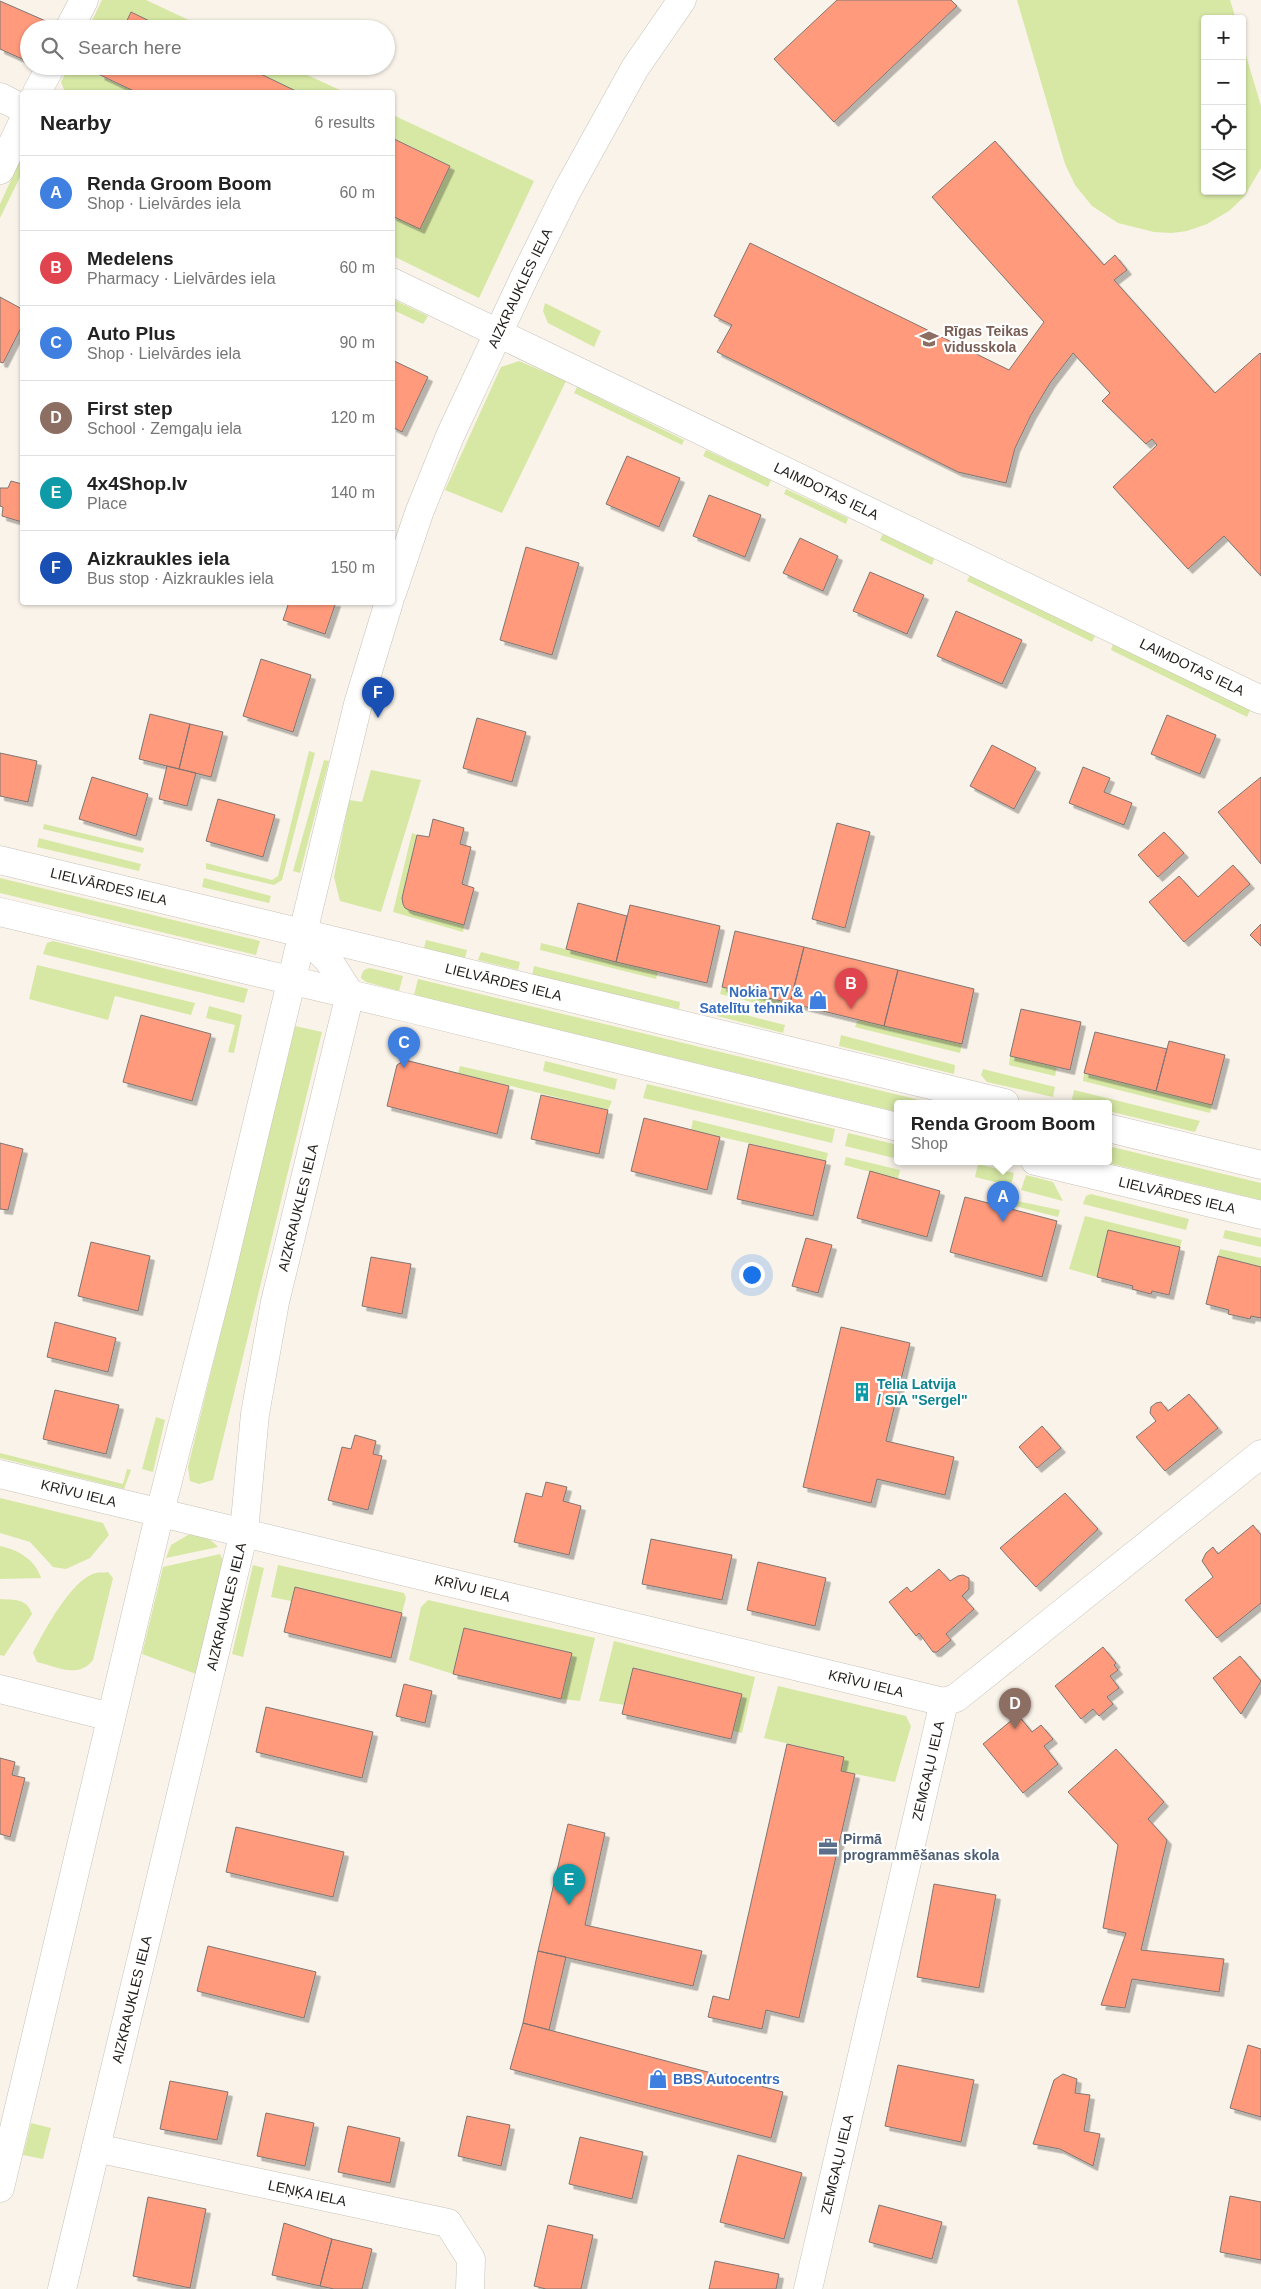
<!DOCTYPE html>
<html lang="en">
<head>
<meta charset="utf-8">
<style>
	:root { --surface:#fff; --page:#f2f2f2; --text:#222; --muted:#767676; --line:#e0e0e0; --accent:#1a73e8 }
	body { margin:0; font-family:Arial,sans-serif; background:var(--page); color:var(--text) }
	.controls { position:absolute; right:15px; top:15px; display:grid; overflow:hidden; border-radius:5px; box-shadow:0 1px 4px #0004 }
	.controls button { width:45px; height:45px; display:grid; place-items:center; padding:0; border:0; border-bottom:1px solid var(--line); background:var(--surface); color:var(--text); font:25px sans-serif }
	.you { position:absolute; left:751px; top:1274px; width:18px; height:18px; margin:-12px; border:4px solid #fff; border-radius:50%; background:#1a73e8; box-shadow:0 0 0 8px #1a73e833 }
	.badge { display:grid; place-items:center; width:32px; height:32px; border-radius:50%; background:var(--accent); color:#fff; font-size:16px; font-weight:700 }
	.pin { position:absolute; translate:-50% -41px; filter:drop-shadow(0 1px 2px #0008) }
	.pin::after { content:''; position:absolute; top:26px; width:18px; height:15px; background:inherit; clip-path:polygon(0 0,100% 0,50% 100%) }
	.popup { position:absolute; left:894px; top:1100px; width:218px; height:65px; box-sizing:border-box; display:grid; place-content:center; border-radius:5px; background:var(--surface); filter:drop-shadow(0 1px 4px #0005); font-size:16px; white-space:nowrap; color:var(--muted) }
	.popup b { font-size:19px; color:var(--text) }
	.popup::after { content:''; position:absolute; left:50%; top:100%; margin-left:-10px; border:10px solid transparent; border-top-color:var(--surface) }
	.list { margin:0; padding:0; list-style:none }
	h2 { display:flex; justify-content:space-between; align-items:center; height:65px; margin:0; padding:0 20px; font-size:21px }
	h2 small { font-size:16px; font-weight:400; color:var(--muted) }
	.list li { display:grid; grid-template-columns:32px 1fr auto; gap:15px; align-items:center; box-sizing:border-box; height:75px; padding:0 20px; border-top:1px solid var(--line) }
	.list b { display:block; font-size:19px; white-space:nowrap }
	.list p { margin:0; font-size:16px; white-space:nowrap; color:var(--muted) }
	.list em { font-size:16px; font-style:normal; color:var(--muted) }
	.icon { flex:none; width:28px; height:28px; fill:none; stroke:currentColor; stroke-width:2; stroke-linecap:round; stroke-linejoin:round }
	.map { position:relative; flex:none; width:1261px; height:2289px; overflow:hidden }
	.search { position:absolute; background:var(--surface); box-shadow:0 1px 4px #0004; left:20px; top:20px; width:375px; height:55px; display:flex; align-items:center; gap:12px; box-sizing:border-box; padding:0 18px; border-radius:28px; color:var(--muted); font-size:19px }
	.panel { position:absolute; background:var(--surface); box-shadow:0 1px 4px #0004; left:20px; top:90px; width:375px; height:515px; border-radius:5px }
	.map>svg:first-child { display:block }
	.green { fill:#d7e8a5 }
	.building { fill:#ff9a7b; stroke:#807572; filter:url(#shadow) }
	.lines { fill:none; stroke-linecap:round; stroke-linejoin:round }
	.minor-casing { stroke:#c8c2b9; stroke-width:29 }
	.major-casing { stroke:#c8c2b9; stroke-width:29 }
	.minor { stroke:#fff; stroke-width:28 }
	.major { stroke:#fff; stroke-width:28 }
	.labels { text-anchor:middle; stroke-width:4.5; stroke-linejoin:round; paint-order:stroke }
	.street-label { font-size:14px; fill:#201d1a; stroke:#fff }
	.education-label { font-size:14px; font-weight:bold; fill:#785e54; stroke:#fff; text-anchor:start }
	.shop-label { font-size:14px; font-weight:bold; fill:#366cbe; stroke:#fff; text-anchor:end }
	.culture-label { font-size:14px; font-weight:bold; fill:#0d838f; stroke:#fff; text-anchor:start }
	.service-label { font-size:14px; font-weight:bold; fill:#4e5e75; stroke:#fff; text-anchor:start }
</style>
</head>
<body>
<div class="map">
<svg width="1261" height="2289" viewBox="0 0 1261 2289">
	<defs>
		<filter id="shadow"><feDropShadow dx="4.5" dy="4.5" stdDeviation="0" flood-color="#0004"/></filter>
	</defs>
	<rect width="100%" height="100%" fill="#f9f3e9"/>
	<!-- green -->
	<path class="green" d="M102,0h44l62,29h-42l-35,-17 -8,17h-35z
		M1017,0h213l6,19h-31v172h37v-149l19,64v62l-17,29 -15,14 -22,13 -20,7 -15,2 -18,-1 -36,-9 -26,-17 -17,-21 -10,-21z
		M69,66h36l-5,10 36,16h-71l-4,-10z
		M244,66h44l56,26h-46z
		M393,115l141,66 -55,117 -86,-42 -1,-40 28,13 30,-63 -57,-28z
		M22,156v17l-22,45v-14z
		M392,299l36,17 -5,8 -30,-14z
		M545,303l56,28 -7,16 -46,-24 -5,-12z
		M519,361l47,20 -64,132 -57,-23 56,-123z
		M577,387l107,53 -2,5 -108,-52z
		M706,450l65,30 -3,7 -65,-31z
		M786,489l62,29 -2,6 -62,-30z
		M883,534l51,25 -2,6 -52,-25z
		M970,575l125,61 -3,6 -125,-61z
		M1113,644l137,66 -3,7 -136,-67z
		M309,751l6,2 -33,127 -8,5 -68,-16v-6l66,17 6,-4z
		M324,760l5,1 -29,112 -7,-2z
		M371,770l50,10 -40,132 -41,-11 -6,-24 15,-77 13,2z
		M44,824l100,24 -1,5 -100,-24z
		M412,833l5,2 -15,63 3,10 59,17 -1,7 -70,-20z
		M39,838l102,26 -2,7 -102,-24z
		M0,878l260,63 -4,14 -256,-62z
		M204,878l67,18 -2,7 -67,-16z
		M426,940l41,10 -2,8 -41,-10z
		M53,941l195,48 -4,14 -201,-49 4,-11z
		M541,943l117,29 -2,7 -116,-29z
		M481,952l39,10 -2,8 -40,-10z
		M37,965l158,38 -4,12 -76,-19 -7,24 -79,-21z
		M534,966l146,36 -1,7 -147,-33z
		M370,968l33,8 -4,15 -33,-9 -5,-4c1,-7 3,-9 9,-10z
		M418,979l514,124h-34v9l-484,-117z
		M722,987l68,16 -2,8 -68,-17z
		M209,1006l33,9 -8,38 -6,-1 7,-27 -29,-7z
		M718,1008l67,17 -2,8 -66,-17z
		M858,1020l104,24 -2,9 -105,-26z
		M295,1026l27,6 -109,448 -14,4 -9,-3 -2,-14z
		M841,1035l114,30 -1,9 -115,-28z
		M1010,1056l47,11 -2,9 -46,-11z
		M545,1061l72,18 -2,11 -72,-19z
		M460,1066l152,35 -4,9 -150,-37z
		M983,1069l72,18 -2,10 -66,-15 -6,-7z
		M1084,1073l128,32 -2,8 -127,-32z
		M647,1084l188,45 -3,14 -189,-45z
		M1074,1090l126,31 -5,11 -87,-21v-8h-32l-4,-4z
		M693,1120l135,33 -2,8 -135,-31z
		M848,1133l50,12v14l-53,-13z
		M1108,1146l153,37v17l-161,-39h8z
		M846,1157l54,13 -2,9 -54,-14z
		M978,1164l36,9 -3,13 -36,-9z
		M1026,1175l27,7 10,19 -42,-11z
		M1091,1194l98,25 -3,11 -103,-26 3,-8z
		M1017,1201l43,9 -2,7 -43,-11z
		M1085,1216l97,24 -2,7 -72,-17 -11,47 -28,-8z
		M1225,1230l36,8v9l-38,-9z
		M1220,1249l41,9v9l-43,-11z
		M156,1417l9,3 -12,52 -11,-3z
		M0,1453l123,31 4,-15 4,1 -7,19 -124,-31z
		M0,1498l103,25 6,12 -19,23 -24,11 -13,-2 -23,-25 -30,-9z
		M188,1535c13,0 21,2 30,12l-52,11 5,-13z
		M0,1546c18,4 35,13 41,32l-41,1z
		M220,1554l3,6 -27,114 -54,-20 21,-87z
		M253,1565l11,3 -21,89 -11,-3z
		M278,1565l126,28 2,5 -4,15 -107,-25 -4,13 -20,-4z
		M108,1572l5,6 -20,82c-15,19 -35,7 -56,2l-4,-9c10,-20 39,-75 63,-80 3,-1 8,0 12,-1z
		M0,1599c14,1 27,-1 32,15l-28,42 -4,-1z
		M428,1600l167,38 -15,63 -19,-2 11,-46 -108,-25 -11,46 -44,-14 12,-53z
		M614,1641l141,36 -13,56 -9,-2 9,-37 -109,-26 -8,37 -26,-4z
		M778,1686l128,30 5,10 -16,56 -54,-11 3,-14 -80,-19z
		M31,2123l20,5 -8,31 -20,-4z"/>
	<!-- building -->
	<path class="building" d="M837,0h114l6,6 -123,116 -60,-63z
		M0,1l48,21 -2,7h-17v33l-29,-13z
		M131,12l35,17h-43z
		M105,66h139l54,26h-162l-36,-17z
		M392,138l58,28 -30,63 -28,-13z
		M995,141l109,124 11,-10 12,15 -13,10 101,113 45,-40 1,1v222l-37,-40 -36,33 -75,-82 44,-42 -5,-6 -6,5 -44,-43 8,-8 -37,-40 -23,30 -19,32 -16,33 -9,35 -48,-11 -241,-120 15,-27 -18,-9 36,-73 259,127 35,-48 -112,-125z
		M0,297l22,12v17l-19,37 -3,-1z
		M392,360l36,17 -26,55 -10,-5z
		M627,456l53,22 -21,49 -53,-23z
		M11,481l11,3v38l-20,-6 1,-9 -3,-1v-18h8z
		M709,495l52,20 -16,42 -52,-21z
		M800,538l38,18 -15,35 -40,-18z
		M526,547l53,16 -27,92 -52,-15z
		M870,572l54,23 -17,39 -54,-23z
		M289,602h47l-11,32 -42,-14z
		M956,611l66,29 -20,44 -65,-28z
		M261,659l50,16 -18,57 -50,-16z
		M150,714l40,10 -11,45 -40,-10z
		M1167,715l49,20 -16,39 -49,-20z
		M477,718l49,14 -14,50 -49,-14z
		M190,724l33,8 -12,45 -32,-8z
		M992,745l44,23 -22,41 -44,-23z
		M0,753l37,8 -9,41 -28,-6z
		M167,766l29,7 -9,33 -28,-7z
		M1083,767l27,11 -6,14 28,11 -8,22 -55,-22z
		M92,777l56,17 -12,42 -57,-17z
		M1261,777v87l-43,-52z
		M218,799l57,16 -12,42 -57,-16z
		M433,819l31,9 -4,16 11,3 -9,37 12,4 -10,37 -55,-15 -4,-2 -2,-4 -1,-6 15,-63 12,2z
		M837,823l33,9 -25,96 -33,-9z
		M1164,832l20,21 -26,24 -20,-22z
		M1233,865l17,19 -66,58 -35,-40 30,-26 19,21z
		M578,903l49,13 -11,46 -50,-13z
		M630,905l90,21 -13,57 -91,-21z
		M1261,924v22l-11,-11z
		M735,931l69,16 -14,56 -68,-16z
		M804,947l94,23 -14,56 -94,-23z
		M898,970l76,19 -12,55 -78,-18z
		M1021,1009l60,13 -11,48 -60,-14z
		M141,1015l70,19 -19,67 -69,-19z
		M1095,1032l72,17 -11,42 -72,-18z
		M1169,1041l56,14 -13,50 -56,-14z
		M405,1060l104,26 -12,48 -110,-28 10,-41z
		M541,1095l67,15 -9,44 -68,-15z
		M644,1118l76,19 -13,53 -76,-19z
		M0,1143l23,6 -15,61 -8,-1z
		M749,1144l77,17 -13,55 -76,-17z
		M870,1171l70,20 -13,46 -70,-19z
		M965,1197l92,24 -15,56 -92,-25z
		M1108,1230l72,17 -11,48 -17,-4 -1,3 -19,-5 1,-3 -36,-9z
		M806,1238l26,7 -14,48 -26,-7z
		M91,1242l59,14 -12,55 -60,-15z
		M1218,1256l43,11v51l-10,-2 -1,3 -22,-5 1,-4 -23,-6z
		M371,1257l40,7 -9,50 -40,-8z
		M55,1322l61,16 -8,34 -61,-15z
		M841,1327l69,16 -24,98 68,16 -9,38 -68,-16 -6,24 -68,-16z
		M55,1390l64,15 -13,49 -63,-15z
		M1189,1394l29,34 -53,43 -29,-34 20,-16 -6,-8 1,-6 5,-4 5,-1 7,9z
		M1042,1426l19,22 -24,20 -18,-21z
		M355,1435l21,6 -3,13 9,2 -14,54 -40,-10 14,-53 9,2z
		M546,1482l21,5 -4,14 18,5 -12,49 -55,-13 12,-49 16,4z
		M1065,1493l33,36 -62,58 -36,-39z
		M1253,1525l8,10v68l-44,35 -32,-38 28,-23 -11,-16 4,-8 7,-6 5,7z
		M651,1539l81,16 -10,45 -80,-16z
		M758,1562l68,16 -11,48 -68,-16z
		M939,1569l11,12 8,-5 5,-1 6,3v11l-7,7 12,13 -28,25 5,6 -14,12h-4l-14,-19 -3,3 -27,-34 18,-15 4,5z
		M295,1587l107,26 -11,45 -107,-26z
		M464,1628l108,25 -11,46 -108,-25z
		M1103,1647l13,16 -2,2 4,5 -8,6 9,12 -12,9 6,7 -14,12 -6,-7 -12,10 -26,-33z
		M1240,1656l21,25 -20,33 -28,-36z
		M633,1668l109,26 -11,45 -109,-25z
		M404,1684l28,7 -7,32 -29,-7z
		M266,1707l107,25 -11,46 -106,-26z
		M1018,1715l14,17 9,-7 12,14 -9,7 14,18 -35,29 -40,-49z
		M787,1744l57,13 -3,14 14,3 -56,244 -33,-8 -4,19 -54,-12 5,-21 16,4z
		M1116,1749l48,53 -16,17 19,21 -26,110 83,9 -5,33 -87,-13 -7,29 -24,-3 25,-72 -23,-5 15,-83 -50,-53z
		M0,1758l15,4 -3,13 13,3 -15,59 -10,-3z
		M568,1824l37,9 -20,92 117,26 -9,35 -155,-35z
		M236,1827l108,25 -11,45 -107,-25z
		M934,1884l62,11 -17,93 -62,-11z
		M208,1946l108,26 -12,46 -107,-27z
		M538,1951l28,6 -17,73 -26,-7z
		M523,2023l260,69 -12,46 -261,-69z
		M1248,2045l13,4v68l-31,-9z
		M898,2065l76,15 -13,62 -76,-16z
		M1063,2074l14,5 -2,14 15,2 -6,36 16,3 -7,32 -33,-17 -27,-5 21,-64z
		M170,2081l58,11 -11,48 -57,-11z
		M266,2113l48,10 -9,43 -48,-10z
		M467,2116l43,9 -9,41 -43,-10z
		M348,2126l52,12 -10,45 -52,-11z
		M580,2137l63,15 -11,47 -63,-15z
		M738,2155l64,18 -18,66 -64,-17z
		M1230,2196l31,6v58l-41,-8z
		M148,2197l58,12 -16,79 -57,-12z
		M879,2205l63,17 -10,37 -63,-17z
		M284,2223l48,16 -12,47 -48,-11z
		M548,2225l45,10 -12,54h-35l-12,-3z
		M332,2239l40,10 -10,40h-28l-14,-3z
		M715,2261l64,13 -3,15h-67z"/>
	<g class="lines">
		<!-- minor casing -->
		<g class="minor-casing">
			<g id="minor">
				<path d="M69,29l15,-29"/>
				<path d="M37,92l14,-26"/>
				<path d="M0,97l22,11"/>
				<path d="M0,170l22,-46"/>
				<path id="s1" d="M392,282l869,418"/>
				<path id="s2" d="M392,593l27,-80 31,-77 74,-158 43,-87 68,-123 47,-68"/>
				<path id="s3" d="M0,1474l944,228"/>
				<path d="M0,1689l111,28"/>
				<path d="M944,1702l12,-4 305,-244"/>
				<path id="s4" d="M96,2148l352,75 23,36 -1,30"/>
				<path d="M0,2188l160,-676 57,-222 141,-586 31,-102"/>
				<path id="s5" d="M62,2289l182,-757 11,-118 20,-112 75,-308 -21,-33 -27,-28"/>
				<path id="s6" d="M808,2289l136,-587"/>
			</g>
		</g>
		<!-- major casing -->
		<g class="major-casing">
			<g id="major">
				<path id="s7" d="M0,860l1005,243"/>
				<path d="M0,912l404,95 494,120"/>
				<path d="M1108,1128l153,37"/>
				<path id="s8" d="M1035,1161l226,54"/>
			</g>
		</g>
		<!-- minor -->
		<use href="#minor" class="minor"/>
		<!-- major -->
		<use href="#major" class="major"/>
	</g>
	<!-- icons -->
	<defs>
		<g id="school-bare" transform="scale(1.5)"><path d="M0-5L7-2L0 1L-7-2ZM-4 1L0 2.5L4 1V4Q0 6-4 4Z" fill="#8d6e63" stroke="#fff" stroke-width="2.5" paint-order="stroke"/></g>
		<g id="shop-bare" transform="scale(1.5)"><path d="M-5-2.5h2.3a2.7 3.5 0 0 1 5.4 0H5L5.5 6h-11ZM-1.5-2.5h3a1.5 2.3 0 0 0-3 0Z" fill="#3f7fe0" stroke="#fff" stroke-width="2.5" paint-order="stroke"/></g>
		<g id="building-bare" transform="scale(1.5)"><path d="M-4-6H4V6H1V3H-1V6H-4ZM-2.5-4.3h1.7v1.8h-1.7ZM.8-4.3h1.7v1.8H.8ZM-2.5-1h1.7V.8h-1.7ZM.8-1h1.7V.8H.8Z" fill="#0f9aa8" stroke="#fff" stroke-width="2.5" paint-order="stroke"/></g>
		<g id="office-bare" transform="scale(1.5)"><path d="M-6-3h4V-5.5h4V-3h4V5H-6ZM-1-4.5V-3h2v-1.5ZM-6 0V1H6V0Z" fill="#5c6f8a" stroke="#fff" stroke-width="2.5" paint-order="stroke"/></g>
	</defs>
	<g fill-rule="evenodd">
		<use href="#school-bare" x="929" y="339"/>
		<use href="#shop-bare" x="818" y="1000"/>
		<use href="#building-bare" x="862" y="1392"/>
		<use href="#office-bare" x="828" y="1847"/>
		<use href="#shop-bare" x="658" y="2079"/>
	</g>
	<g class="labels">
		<!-- street labels -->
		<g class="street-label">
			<text dy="5" stroke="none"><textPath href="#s2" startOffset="331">AIZKRAUKLES IELA</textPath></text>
			<text dy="5" stroke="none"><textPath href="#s1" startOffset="482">LAIMDOTAS IELA</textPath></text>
			<text dy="5" stroke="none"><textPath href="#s1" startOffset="888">LAIMDOTAS IELA</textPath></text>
			<text dy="5" stroke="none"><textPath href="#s7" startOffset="112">LIELVĀRDES IELA</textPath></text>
			<text dy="5" stroke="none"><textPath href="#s7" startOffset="518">LIELVĀRDES IELA</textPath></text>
			<text dy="5" stroke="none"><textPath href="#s8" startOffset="146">LIELVĀRDES IELA</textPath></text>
			<text dy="5" stroke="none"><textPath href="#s5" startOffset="1108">AIZKRAUKLES IELA</textPath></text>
			<text dy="5" stroke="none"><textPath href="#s3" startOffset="81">KRĪVU IELA</textPath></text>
			<text dy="5" stroke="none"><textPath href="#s3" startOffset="486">KRĪVU IELA</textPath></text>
			<text dy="5" stroke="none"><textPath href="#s5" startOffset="702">AIZKRAUKLES IELA</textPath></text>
			<text dy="5" stroke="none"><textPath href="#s3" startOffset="891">KRĪVU IELA</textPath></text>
			<text dy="5" stroke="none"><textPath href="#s6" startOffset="532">ZEMGAĻU IELA</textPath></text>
			<text dy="5" stroke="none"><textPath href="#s5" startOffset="298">AIZKRAUKLES IELA</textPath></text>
			<text dy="5" stroke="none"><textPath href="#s6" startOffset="128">ZEMGAĻU IELA</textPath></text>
			<text dy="5" stroke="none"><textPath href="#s4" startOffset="216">LEŅĶA IELA</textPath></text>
		</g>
		<!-- education labels -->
		<g class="education-label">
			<text x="944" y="336">Rīgas Teikas<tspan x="944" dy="16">vidusskola</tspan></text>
		</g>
		<!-- shop labels -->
		<g class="shop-label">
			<text x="803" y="997">Nokia TV &amp;<tspan x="803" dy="16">Satelītu tehnika</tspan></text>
			<text x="673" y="2084" text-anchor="start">BBS Autocentrs</text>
		</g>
		<!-- culture labels -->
		<g class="culture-label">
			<text x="877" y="1389">Telia Latvija<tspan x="877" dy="16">/ SIA "Sergel"</tspan></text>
		</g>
		<!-- service labels -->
		<g class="service-label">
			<text x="843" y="1844">Pirmā<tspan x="843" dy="16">programmēšanas skola</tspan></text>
		</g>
	</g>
</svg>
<div class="controls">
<button>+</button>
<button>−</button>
<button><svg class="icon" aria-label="locate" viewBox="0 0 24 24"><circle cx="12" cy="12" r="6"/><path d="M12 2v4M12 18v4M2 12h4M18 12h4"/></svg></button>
<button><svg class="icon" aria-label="layers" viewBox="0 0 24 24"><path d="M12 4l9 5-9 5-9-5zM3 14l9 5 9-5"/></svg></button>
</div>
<div class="you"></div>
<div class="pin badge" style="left:1003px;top:1222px;background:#3f7fe0">A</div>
<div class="popup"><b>Renda Groom Boom</b>Shop</div>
<div class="pin badge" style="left:851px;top:1009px;background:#e0444e">B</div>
<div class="pin badge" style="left:404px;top:1068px;background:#3f7fe0">C</div>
<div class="pin badge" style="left:1015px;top:1729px;background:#8d6e63">D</div>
<div class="pin badge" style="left:569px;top:1905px;background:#0f9aa8">E</div>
<div class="pin badge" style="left:378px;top:718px;background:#1a4fb4">F</div>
<div class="search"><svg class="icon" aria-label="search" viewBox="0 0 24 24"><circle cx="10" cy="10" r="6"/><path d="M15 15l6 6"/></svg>Search here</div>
<section class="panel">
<h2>Nearby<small>6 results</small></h2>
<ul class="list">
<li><span class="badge" style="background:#3f7fe0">A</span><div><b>Renda Groom Boom</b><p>Shop · Lielvārdes iela</p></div><em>60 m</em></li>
<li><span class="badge" style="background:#e0444e">B</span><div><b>Medelens</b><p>Pharmacy · Lielvārdes iela</p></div><em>60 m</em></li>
<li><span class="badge" style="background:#3f7fe0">C</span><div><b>Auto Plus</b><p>Shop · Lielvārdes iela</p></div><em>90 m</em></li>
<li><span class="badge" style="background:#8d6e63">D</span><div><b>First step</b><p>School · Zemgaļu iela</p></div><em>120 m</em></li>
<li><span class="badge" style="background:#0f9aa8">E</span><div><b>4x4Shop.lv</b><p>Place</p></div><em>140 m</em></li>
<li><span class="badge" style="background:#1a4fb4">F</span><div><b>Aizkraukles iela</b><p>Bus stop · Aizkraukles iela</p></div><em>150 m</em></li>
</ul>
</section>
</div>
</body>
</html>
